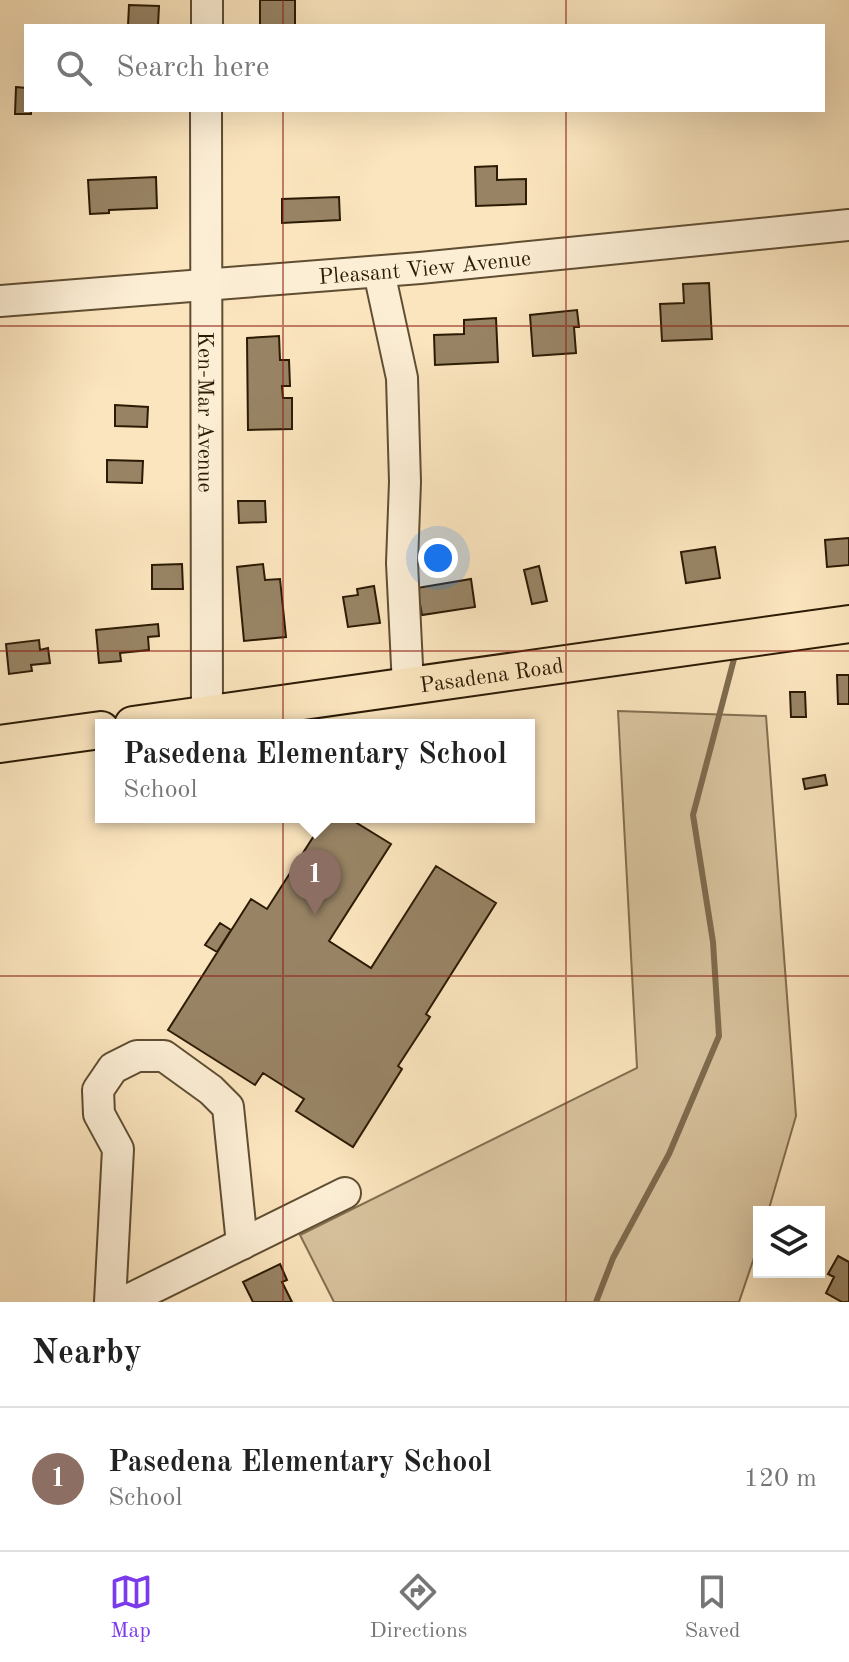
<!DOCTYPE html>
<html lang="en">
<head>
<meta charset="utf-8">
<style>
	:root { --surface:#fff; --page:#f6f6f6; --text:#222; --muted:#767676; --line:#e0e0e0; --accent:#7c3aed }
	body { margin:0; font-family:"Old Standard TT",serif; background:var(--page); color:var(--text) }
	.controls { position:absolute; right:24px; bottom:24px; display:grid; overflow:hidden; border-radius:0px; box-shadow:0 8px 32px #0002 }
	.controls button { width:72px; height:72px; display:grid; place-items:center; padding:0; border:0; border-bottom:2px solid var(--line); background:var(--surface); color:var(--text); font:40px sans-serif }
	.you { position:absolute; left:438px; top:558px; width:28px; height:28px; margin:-20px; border:6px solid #fff; border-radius:50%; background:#1a73e8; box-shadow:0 0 0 12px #1a73e833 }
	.badge { display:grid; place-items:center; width:52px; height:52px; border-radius:50%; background:var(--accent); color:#fff; font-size:26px; font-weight:700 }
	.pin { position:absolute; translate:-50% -66px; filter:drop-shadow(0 2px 4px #0008) }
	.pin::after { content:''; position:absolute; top:42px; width:28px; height:24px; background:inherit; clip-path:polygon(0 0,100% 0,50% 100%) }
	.popup { position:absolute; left:95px; top:719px; width:440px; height:104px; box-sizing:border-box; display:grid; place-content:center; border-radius:0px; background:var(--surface); filter:drop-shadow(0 2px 6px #0005); font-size:26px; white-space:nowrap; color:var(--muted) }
	.popup b { font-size:30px; color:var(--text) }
	.popup::after { content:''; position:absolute; left:50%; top:100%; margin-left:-16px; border:16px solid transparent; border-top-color:var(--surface) }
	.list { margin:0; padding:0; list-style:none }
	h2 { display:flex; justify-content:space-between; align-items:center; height:104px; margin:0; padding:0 32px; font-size:34px }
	h2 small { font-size:26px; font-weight:400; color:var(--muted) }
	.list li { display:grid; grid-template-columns:52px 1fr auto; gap:24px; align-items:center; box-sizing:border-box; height:144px; padding:0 32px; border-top:2px solid var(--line) }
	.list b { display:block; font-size:30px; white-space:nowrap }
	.list p { margin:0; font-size:26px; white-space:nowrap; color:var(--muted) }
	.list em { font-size:26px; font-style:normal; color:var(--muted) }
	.icon { flex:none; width:44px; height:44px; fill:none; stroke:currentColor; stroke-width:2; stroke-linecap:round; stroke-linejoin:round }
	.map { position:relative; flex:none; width:849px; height:1302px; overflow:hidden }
	.search { position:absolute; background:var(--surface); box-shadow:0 8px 32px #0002; left:24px; right:24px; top:24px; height:88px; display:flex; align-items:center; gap:20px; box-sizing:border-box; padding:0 28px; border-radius:0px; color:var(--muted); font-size:30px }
	.sheet { height:248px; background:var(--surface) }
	nav { display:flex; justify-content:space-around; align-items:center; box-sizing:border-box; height:112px; border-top:2px solid var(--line); background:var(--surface); font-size:22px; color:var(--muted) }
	nav a { display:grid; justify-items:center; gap:4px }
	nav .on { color:var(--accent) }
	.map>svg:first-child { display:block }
	.green { fill:#d8c39e; stroke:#826f51; stroke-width:2 }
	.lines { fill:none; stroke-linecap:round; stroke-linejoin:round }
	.stream { stroke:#7e6b4e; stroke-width:6 }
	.building { fill:#988465; stroke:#2c1b04; stroke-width:2 }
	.minor-casing { stroke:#604e32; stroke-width:34 }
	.major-casing { stroke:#2c1b04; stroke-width:40 }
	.minor { stroke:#fceed5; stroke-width:30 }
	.major { stroke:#fbe5be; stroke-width:36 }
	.grid { fill:none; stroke:#8f2418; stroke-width:2; stroke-opacity:0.55 }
	.labels { text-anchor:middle; stroke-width:6; stroke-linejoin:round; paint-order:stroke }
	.street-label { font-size:22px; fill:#2c1b04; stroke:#fceed5 }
</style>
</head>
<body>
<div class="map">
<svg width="849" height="1302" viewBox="0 0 849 1302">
	<rect width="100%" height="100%" fill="#fbe5be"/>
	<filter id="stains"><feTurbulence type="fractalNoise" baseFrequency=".0025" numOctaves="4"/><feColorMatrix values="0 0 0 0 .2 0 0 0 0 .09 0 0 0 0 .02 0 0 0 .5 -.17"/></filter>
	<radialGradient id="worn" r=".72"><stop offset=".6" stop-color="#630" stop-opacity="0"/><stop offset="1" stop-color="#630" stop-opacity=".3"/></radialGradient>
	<!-- green -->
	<path class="green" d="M618,711l148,5 30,400 -28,96h-9v31l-20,59h-405l-34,-67 337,-167z"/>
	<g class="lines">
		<!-- stream -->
		<path class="stream" d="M596,1302l17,-44 56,-104 50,-118 -6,-94 -20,-127 41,-156"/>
	</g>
	<!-- building -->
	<path class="building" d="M260,0h35v26h-35z
		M129,5l30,1 -1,20h-30z
		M16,87l10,1v22h5v4h-16z
		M497,166v14l29,-1v25l-50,2 -1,-39z
		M156,177l1,31 -48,2v3l-19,1 -2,-34z
		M339,197l1,23 -58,3v-24z
		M709,283l3,56 -50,2 -2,-37 24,-1 -1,-19z
		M577,310l2,17h-5l2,26 -43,3 -3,-41z
		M496,318l2,44 -63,3 -1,-30 30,-1v-14z
		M279,336l1,24h9l1,26h-8l1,12h9v31l-44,1 -1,-92z
		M115,405l33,2 -1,20 -32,-1z
		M107,460l36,1 -1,22 -35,-1z
		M238,501h27l1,21 -27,1z
		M849,538v27l-22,2 -2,-27z
		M715,547l5,31 -34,5 -5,-31z
		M182,564l1,25h-31v-24z
		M263,564l2,16 15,-1 6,58 -42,4 -7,-74z
		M539,566l8,35 -15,3 -8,-34z
		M471,579l4,28 -53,8 -5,-27z
		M374,586l6,37 -32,4 -5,-30 15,-2 -1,-6z
		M158,624l1,12 -11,1 1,13 -29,3 1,8 -22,2 -3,-33z
		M39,640l1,10 8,-2 2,15 -19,2 1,6 -23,3 -3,-30z
		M837,675h12v29h-11z
		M790,692h15l1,25h-15z
		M825,775l2,10 -22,4 -2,-10z
		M326,817h21l44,27 -62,97 42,27 65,-102 60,37 -70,111 4,3 -32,49 4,3 -49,78 -57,-36 8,-12 -41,-26 -8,12 -87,-55 83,-131 16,10z
		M220,923l11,7 -14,22 -12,-7z
		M838,1256l11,6v40h-7l-16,-9 8,-16 -6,-3z
		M280,1264l7,16 -5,2 10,20h-39l-10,-20z"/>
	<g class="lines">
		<!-- minor casing -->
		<g class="minor-casing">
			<g id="minor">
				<path d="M207,26v-26"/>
				<path id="s1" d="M206,110l1,605"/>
				<path d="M379,272l23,106 3,104 -3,81 6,123"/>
				<path id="s2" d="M0,301l420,-33 429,-43"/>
				<path d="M110,1302l8,-153 -19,-35 -1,-24 15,-22 24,-12h27l47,34 17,17 14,137"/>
				<path d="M124,1302l221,-109"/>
			</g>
		</g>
		<!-- major casing -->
		<g class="major-casing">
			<g id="major">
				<path id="s3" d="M133,725l716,-101"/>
				<path d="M0,744l101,-14"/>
			</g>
		</g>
		<!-- minor -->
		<use href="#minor" class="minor"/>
		<!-- major -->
		<use href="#major" class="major"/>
	</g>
	<!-- grid -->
	<path class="grid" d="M283,0v26M566,0v26M283,110v1192M566,110v1192M0,326h849M0,651h849M0,976h849"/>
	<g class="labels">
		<!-- street labels -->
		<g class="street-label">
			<text dy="8" stroke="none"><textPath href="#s2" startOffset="426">Pleasant View Avenue</textPath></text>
			<text dy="8" stroke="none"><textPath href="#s1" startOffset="302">Ken-Mar Avenue</textPath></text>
			<text dy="8" stroke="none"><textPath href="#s3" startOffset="362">Pasadena Road</textPath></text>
		</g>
	</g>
	<rect width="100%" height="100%" filter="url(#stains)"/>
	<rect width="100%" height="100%" fill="url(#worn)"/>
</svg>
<div class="controls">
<button><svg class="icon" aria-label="layers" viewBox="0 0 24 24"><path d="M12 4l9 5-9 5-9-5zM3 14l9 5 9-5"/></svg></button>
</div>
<div class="you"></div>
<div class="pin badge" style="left:315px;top:915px;background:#8d6e63">1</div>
<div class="popup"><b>Pasedena Elementary School</b>School</div>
<div class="search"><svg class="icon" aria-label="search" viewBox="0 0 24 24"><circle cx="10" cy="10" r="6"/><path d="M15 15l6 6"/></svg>Search here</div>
</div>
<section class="sheet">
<h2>Nearby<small></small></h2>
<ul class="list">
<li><span class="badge" style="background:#8d6e63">1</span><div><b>Pasedena Elementary School</b><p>School</p></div><em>120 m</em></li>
</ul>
</section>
<nav>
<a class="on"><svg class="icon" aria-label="map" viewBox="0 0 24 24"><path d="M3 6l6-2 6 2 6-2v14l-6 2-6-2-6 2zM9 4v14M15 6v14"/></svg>Map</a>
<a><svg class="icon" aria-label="directions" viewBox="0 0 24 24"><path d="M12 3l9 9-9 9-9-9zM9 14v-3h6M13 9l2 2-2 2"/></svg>Directions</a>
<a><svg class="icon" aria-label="saved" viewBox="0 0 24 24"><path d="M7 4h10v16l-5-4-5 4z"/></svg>Saved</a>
</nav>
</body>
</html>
